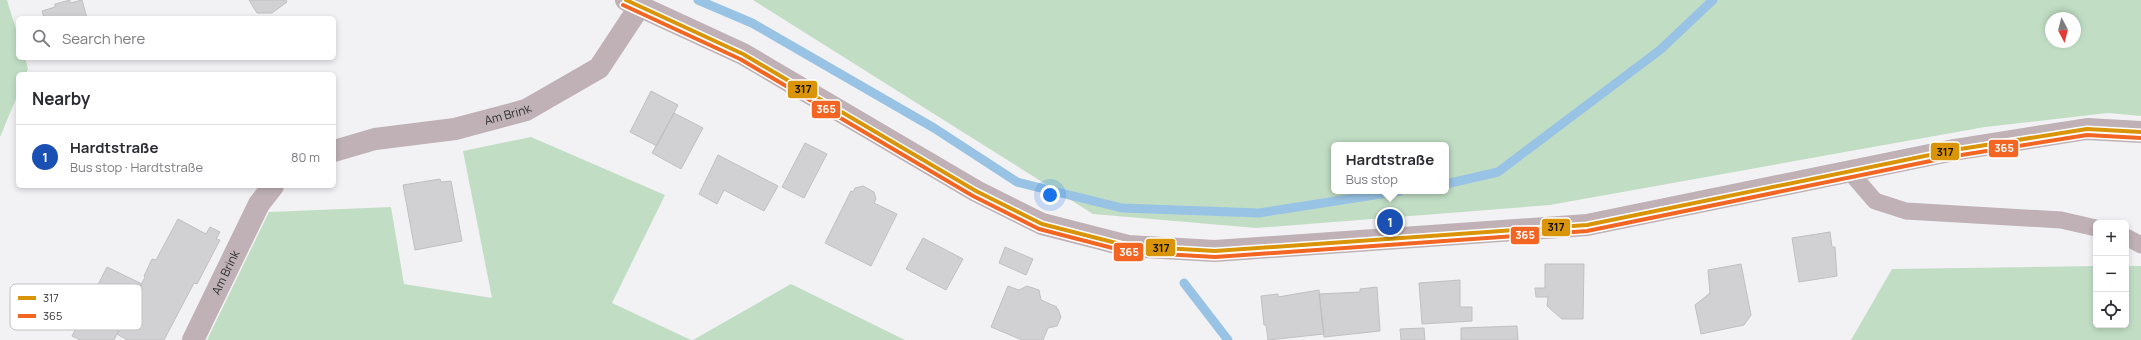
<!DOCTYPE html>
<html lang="en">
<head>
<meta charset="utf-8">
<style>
	:root { --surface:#fff; --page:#f7f7f7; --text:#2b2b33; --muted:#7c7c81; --line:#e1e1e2; --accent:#737375 }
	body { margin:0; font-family:Manrope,sans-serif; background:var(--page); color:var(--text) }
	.controls { position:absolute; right:12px; bottom:12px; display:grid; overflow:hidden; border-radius:6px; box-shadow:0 2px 6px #0003 }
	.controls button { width:36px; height:36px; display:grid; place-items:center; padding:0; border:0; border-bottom:1px solid var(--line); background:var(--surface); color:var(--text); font:20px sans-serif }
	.compass { position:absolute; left:2045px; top:12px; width:36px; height:36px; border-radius:50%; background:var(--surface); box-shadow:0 2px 6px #0003; rotate:173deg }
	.you { position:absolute; left:1050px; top:195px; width:14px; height:14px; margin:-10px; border:3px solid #fff; border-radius:50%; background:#1a73e8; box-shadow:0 0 0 6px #1a73e833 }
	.badge { display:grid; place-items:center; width:26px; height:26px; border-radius:50%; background:var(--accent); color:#fff; font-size:13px; font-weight:700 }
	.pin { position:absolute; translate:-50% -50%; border:2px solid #fff; box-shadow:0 1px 4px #0006 }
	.popup { position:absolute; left:1331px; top:142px; width:118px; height:52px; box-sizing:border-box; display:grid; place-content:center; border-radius:6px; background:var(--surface); filter:drop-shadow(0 1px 3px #0005); font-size:13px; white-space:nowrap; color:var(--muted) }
	.popup b { font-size:15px; color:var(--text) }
	.popup::after { content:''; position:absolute; left:50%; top:100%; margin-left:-8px; border:8px solid transparent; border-top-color:var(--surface) }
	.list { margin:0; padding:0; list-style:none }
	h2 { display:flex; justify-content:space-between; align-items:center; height:52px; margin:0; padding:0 16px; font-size:17px }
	h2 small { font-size:13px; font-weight:400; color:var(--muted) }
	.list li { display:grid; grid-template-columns:26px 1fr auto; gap:12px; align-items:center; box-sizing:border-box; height:64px; padding:0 16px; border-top:1px solid var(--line) }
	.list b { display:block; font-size:15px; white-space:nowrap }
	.list p { margin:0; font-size:13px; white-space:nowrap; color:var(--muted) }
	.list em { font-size:13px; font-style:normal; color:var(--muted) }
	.icon { flex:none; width:22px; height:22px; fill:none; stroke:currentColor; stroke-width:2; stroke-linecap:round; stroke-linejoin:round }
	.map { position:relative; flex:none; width:2141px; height:340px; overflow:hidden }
	.search { position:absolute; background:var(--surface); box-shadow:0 2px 6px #0003; left:16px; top:16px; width:320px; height:44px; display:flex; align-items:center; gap:10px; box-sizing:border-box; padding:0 14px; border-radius:6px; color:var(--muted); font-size:15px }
	.panel { position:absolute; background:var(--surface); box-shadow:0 2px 6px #0003; left:16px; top:72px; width:320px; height:116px; border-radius:6px }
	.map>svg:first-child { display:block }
	.green { fill:#c1dec5; fill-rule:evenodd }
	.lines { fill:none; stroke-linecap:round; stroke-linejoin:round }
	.stream { stroke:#99c3e4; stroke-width:9 }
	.building { fill:#d1d1d3; stroke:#c0c0c2 }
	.service { stroke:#bfb1b5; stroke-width:17 }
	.minor { stroke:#bfb1b5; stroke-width:22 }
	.tertiary { stroke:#bfb1b5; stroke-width:22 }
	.bus-1-casing { stroke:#fff; stroke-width:7 }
	.bus-2-casing { stroke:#fff; stroke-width:7 }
	.bus-1 { stroke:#d99407; stroke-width:4 }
	.bus-2 { stroke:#f26522; stroke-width:4 }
	.labels { text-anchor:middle; stroke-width:3; stroke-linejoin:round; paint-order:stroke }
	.street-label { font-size:12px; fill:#2f2f31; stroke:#fff }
	.key { fill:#fff; stroke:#c1c1c1; stroke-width:1 }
	.key-label { font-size:11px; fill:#2f2f31 }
	.line-badge { stroke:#fff; stroke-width:1.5 }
	.badge-label { font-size:11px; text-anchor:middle; font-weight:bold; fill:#fff }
	.pale-badge-label { font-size:11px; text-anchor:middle; font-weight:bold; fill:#111 }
</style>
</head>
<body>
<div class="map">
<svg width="2141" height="340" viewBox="0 0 2141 340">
	<rect width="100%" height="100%" fill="#f2f2f4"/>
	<!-- green -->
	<path class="green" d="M0,0h7l11,36v22h7l3,11 -2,5h-8v20l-18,43z
		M753,0h1388v116l-33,-3 -123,14 -435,78 -294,23 -163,-14zM2051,18h24v24h-24zM1334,145h112v46h-112z
		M531,137l134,58 -53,108 79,37h-484l62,-128 122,-5 13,77 88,14 -29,-147z
		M2096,266v59h30v-59h15v74h-290l41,-71z
		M791,284l114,56h-212z"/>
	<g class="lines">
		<!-- stream -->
		<path class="stream" d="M698,0l54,23 182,105 83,54 105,26 137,5 141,-22
			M1446,184l52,-12 162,-122 53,-50
			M1184,283l44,57"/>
	</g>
	<!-- building -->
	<path class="building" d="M70,0v3l12,-3 5,18h-43l-2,-7 13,-4v-3z
		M249,0h37l1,2 -15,11h-15z
		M651,91l27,14 -21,41 -27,-14z
		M674,113l29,15 -22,41 -29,-16z
		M805,143l22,11 -23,44 -22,-11z
		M718,155l60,31 -14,25 -40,-21 -7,14 -18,-10z
		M440,179l1,3 10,-1 11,60 -47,9 -12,-65z
		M863,186l11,6 2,7 -2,4 23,11 -26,52 -46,-23 26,-52 2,1 2,-4z
		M178,219l28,15 4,-7 10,5 -4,7 4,1 -23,44 -3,-1 -30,57h-37l-10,-6 28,-57 -1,-1 8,-17 4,1z
		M1830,232l2,15h3l2,29 -38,6 -7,-44z
		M923,238l40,21 -17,31 -40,-21z
		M1005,247l28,12 -7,16 -27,-12z
		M1545,264h39l-1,55h-21l-15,-13 1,-9h-12l-1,-9h10z
		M1741,264l10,51 -7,10 -43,9 -6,-29 15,-12 -2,-23z
		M107,267l35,17 -28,56h-34l-8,-4z
		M1460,280v27h12v14l-50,3 -3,-41z
		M1008,286l11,4 8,-4 12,4 2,10 16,7 -1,2h2l3,8 -4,9 -9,2 -5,12h-21l-31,-13z
		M1377,287l3,44 -56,6 -5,-43 41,-2v-3z
		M1319,290l5,44 -56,6 -2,-15h-2l-3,-29 17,-2v3z
		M1517,326l1,14h-57v-12z
		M1424,328l1,12h-24l-1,-11z"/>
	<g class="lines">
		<!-- service -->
		<path class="service" d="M1850,172l25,29 31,10 155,9 35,8
			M2126,237l15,8"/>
		<!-- minor -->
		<g class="minor">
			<path id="s1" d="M334,151l41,-12 80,-10 71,-19 73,-42 41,-62"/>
			<path id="s2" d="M193,340l66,-136 14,-18"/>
		</g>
		<!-- tertiary -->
		<path class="tertiary" d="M626,0l117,54 233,137 66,33 86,22 87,5 372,-26 367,-75 133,-21 54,3"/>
		<!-- bus-1 casing -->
		<g class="bus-1-casing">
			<path id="bus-1" d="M626,0l117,54 233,137 66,33 86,22 87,5 372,-26 367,-75 133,-21 54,3"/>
		</g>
		<!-- bus-2 casing -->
		<g class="bus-2-casing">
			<path id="bus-2" d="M623,5l117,54 233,137 66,33 89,23 87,5 372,-26 368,-75 132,-21 54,3"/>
		</g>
		<!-- bus-1 -->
		<use href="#bus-1" class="bus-1"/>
		<!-- bus-2 -->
		<use href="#bus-2" class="bus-2"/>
	</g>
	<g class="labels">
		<!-- street labels -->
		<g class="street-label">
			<text dy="4" stroke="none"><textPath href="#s1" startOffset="178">Am Brink</textPath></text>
			<text dy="4" stroke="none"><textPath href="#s2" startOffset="75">Am Brink</textPath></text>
		</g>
	</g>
	<!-- legend -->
	<rect x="10" y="284" width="132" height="46" rx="6" class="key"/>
	<rect x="18" y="296" width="18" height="4" fill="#d99407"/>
	<rect x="18" y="314" width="18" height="4" fill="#f26522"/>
	<g class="key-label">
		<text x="43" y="302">317</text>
		<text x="43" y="320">365</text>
	</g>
	<g class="line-badge">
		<rect x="787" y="80" width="31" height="19" rx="4" fill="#d99407"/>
		<rect x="811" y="100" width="30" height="19" rx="4" fill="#f26522"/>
		<rect x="1988" y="139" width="31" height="19" rx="4" fill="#f26522"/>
		<rect x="1930" y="142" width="30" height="19" rx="4" fill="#d99407"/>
		<rect x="1541" y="218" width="30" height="19" rx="4" fill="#d99407"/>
		<rect x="1510" y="226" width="30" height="19" rx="4" fill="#f26522"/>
		<rect x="1145" y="238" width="31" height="19" rx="4" fill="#d99407"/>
		<rect x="1113" y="242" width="31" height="20" rx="4" fill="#f26522"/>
	</g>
	<g class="badge-label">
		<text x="826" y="113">365</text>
		<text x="2004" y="152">365</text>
		<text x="1525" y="239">365</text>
		<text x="1129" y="256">365</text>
	</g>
	<g class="pale-badge-label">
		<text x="803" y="93">317</text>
		<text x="1945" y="156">317</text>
		<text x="1556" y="231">317</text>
		<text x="1161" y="252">317</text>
	</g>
</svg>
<div class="controls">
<button>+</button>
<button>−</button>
<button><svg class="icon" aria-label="locate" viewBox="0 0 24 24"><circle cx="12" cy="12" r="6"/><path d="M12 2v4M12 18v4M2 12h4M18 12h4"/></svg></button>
</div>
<svg class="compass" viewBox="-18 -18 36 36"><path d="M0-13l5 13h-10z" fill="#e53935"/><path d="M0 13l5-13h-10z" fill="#7c7c81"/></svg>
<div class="you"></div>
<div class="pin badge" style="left:1390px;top:222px;background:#1a4fb4">1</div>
<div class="popup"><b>Hardtstraße</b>Bus stop</div>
<div class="search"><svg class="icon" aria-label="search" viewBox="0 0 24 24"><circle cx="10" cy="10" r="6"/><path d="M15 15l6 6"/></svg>Search here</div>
<section class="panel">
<h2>Nearby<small></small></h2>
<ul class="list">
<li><span class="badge" style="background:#1a4fb4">1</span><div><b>Hardtstraße</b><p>Bus stop · Hardtstraße</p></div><em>80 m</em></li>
</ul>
</section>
</div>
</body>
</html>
